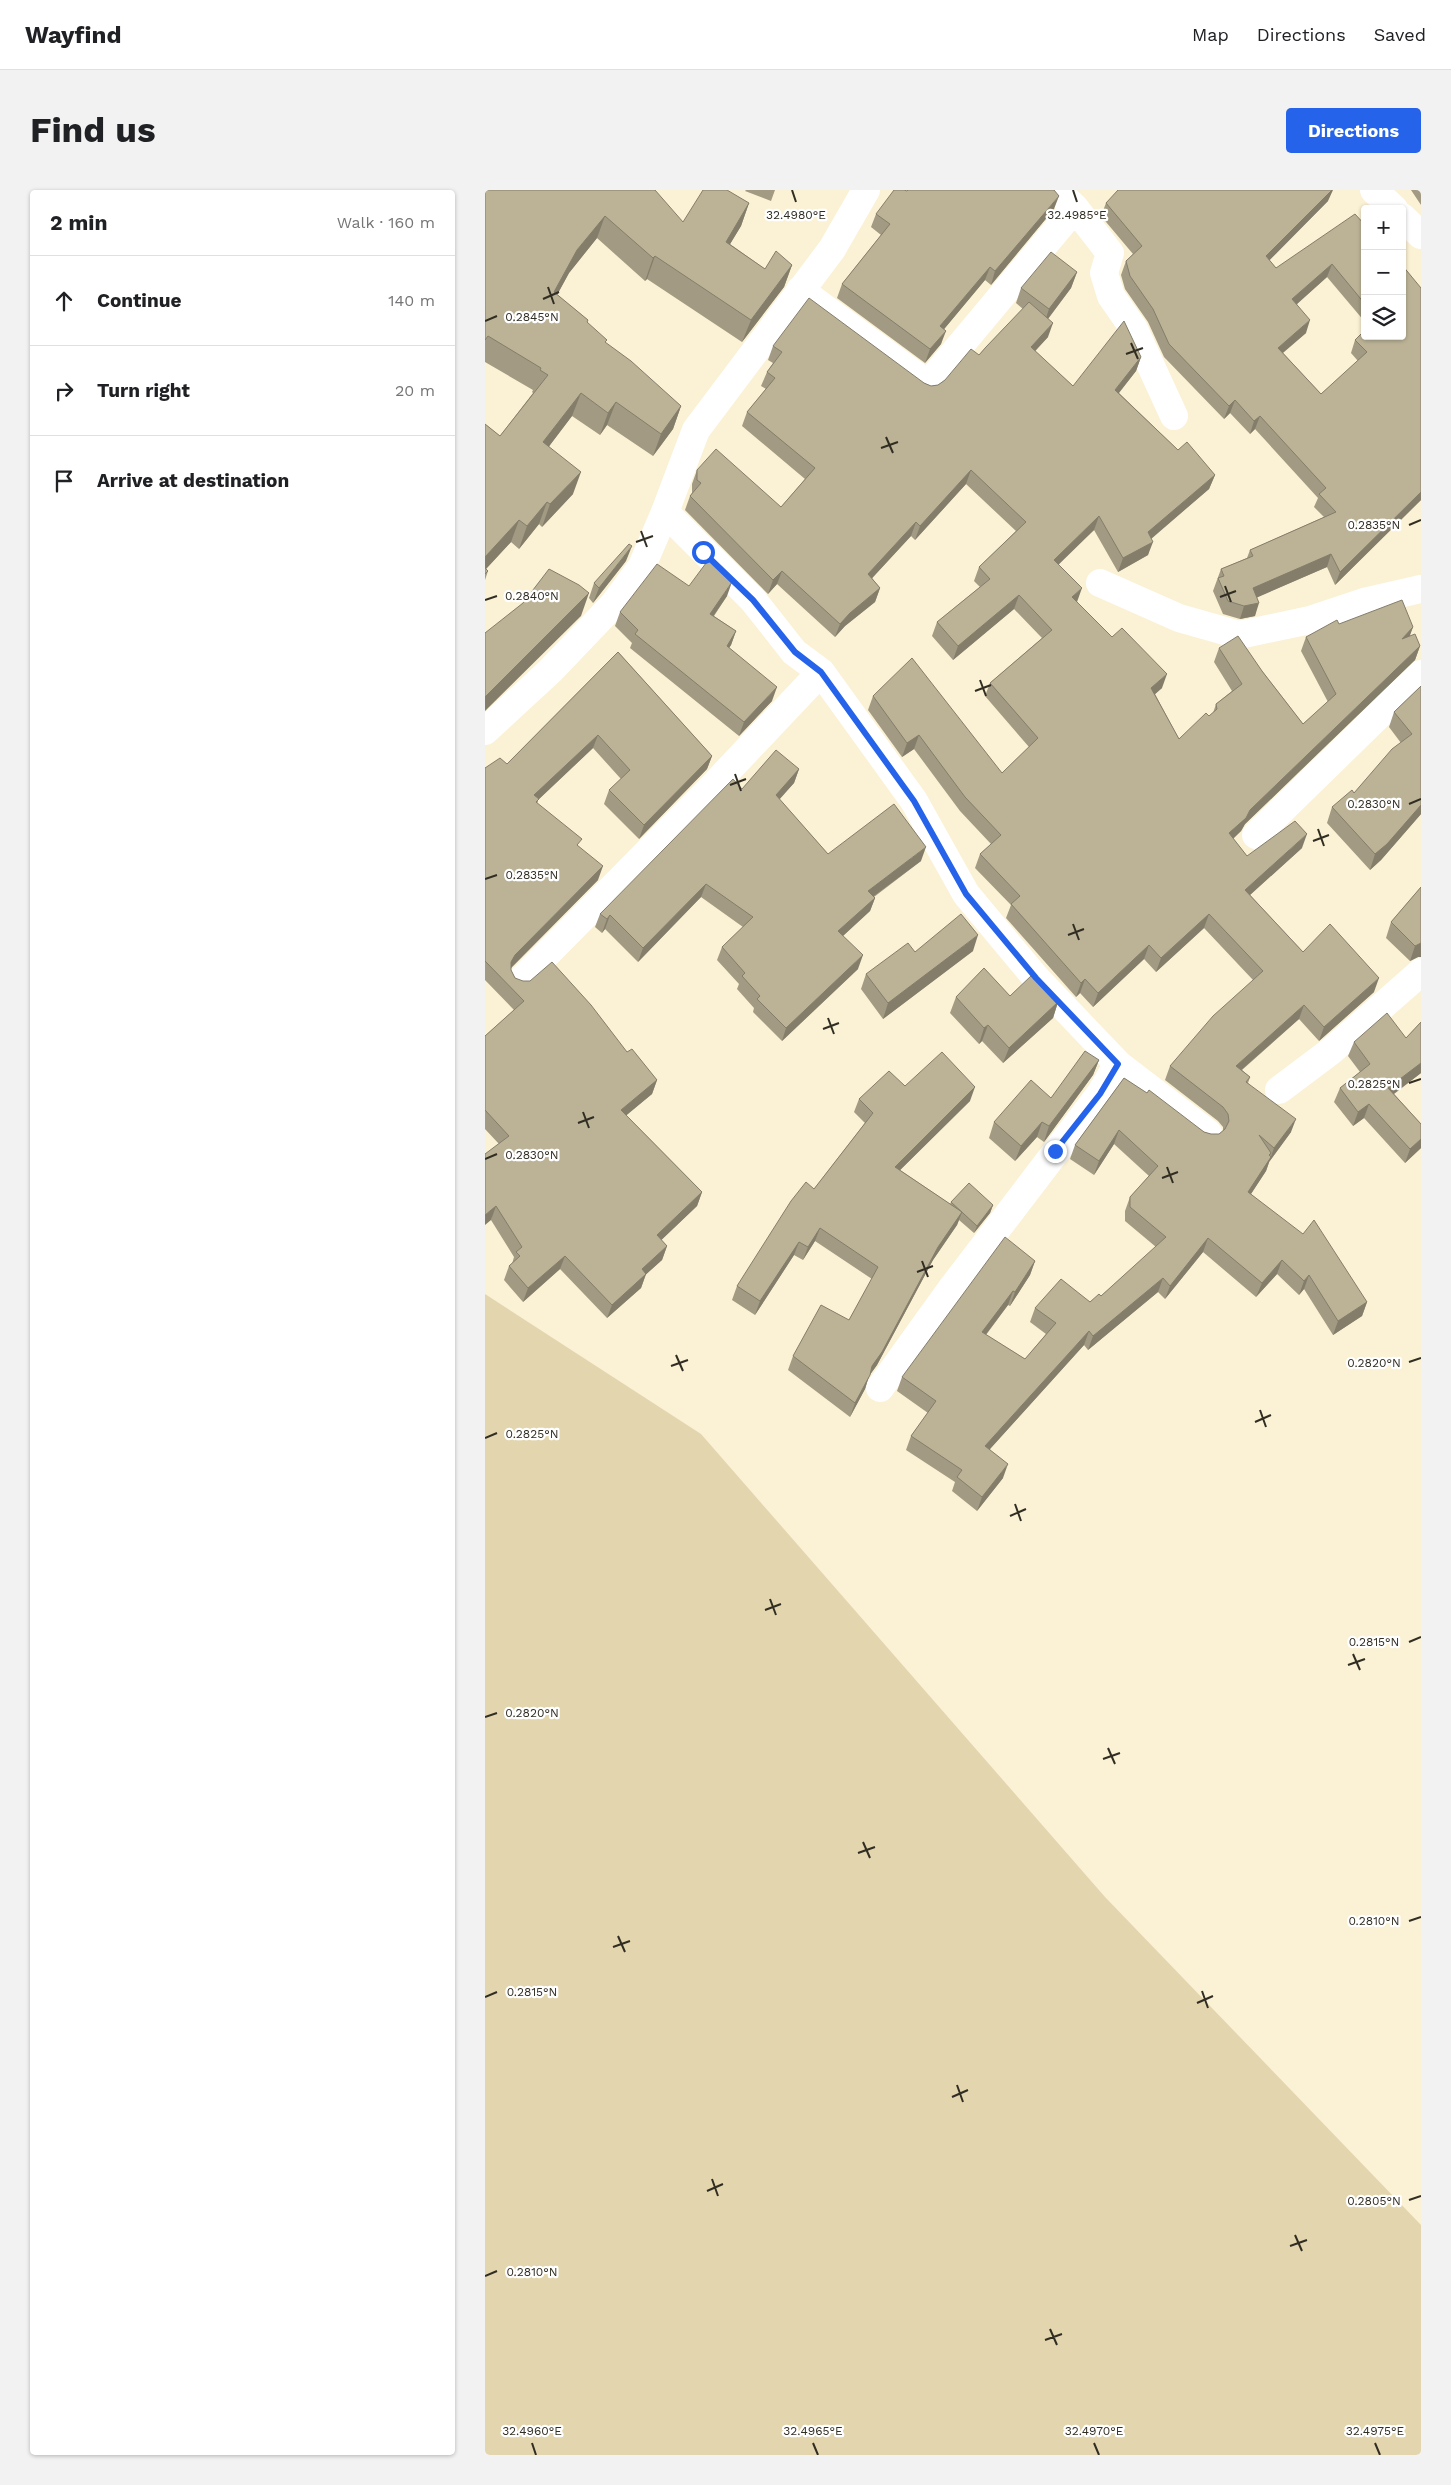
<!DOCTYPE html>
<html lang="en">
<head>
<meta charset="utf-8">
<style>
	:root { --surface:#fff; --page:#f2f2f2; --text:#202124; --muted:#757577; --line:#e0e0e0; --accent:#2563eb }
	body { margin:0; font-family:"Work Sans",sans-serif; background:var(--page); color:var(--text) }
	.controls { position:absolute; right:15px; top:15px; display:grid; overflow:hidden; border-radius:5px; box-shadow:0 1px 4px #0004 }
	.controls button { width:45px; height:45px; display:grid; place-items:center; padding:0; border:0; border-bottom:1px solid var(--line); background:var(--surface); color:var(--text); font:25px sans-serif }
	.stop { position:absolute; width:15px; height:15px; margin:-11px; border:4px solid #2563eb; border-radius:50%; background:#fff }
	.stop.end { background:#2563eb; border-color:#fff; box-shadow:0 1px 5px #0008 }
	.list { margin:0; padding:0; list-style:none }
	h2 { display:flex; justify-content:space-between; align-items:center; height:65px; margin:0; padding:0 20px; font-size:21px }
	h2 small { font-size:16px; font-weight:400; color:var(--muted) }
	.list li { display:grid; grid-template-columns:32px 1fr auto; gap:15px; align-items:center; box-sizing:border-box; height:90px; padding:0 20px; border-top:1px solid var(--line) }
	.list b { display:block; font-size:19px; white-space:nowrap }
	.list em { font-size:16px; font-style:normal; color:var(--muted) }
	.icon { flex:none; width:28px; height:28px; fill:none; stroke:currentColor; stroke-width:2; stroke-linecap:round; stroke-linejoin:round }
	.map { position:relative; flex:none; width:936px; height:2265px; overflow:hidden; border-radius:5px }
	header { display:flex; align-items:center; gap:30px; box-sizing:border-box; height:70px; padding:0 25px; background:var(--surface); border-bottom:1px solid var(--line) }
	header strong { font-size:24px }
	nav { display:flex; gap:28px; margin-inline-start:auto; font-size:18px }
	.intro { display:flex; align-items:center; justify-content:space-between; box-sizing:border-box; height:120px; padding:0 30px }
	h1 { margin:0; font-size:35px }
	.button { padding:12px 22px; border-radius:5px; background:var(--accent); color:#fff; font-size:18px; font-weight:700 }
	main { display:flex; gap:30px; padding:0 30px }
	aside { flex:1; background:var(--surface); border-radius:5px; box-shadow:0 1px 4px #0004 }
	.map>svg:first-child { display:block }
	.green { fill:#e3d5ad }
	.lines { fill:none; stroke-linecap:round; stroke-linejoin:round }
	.minor { stroke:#fff; stroke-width:28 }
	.wall { fill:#a29a82 }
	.shaded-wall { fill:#847d6a }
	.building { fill:#bcb397; stroke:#847d6a }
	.route { stroke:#2563eb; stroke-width:6 }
	.ticks { fill:none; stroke:#302d22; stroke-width:2 }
	.ticks-label { font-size:12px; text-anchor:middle; fill:#302d22; stroke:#fff; stroke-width:4.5; stroke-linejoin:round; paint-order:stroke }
</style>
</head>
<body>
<header>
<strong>Wayfind</strong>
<nav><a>Map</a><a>Directions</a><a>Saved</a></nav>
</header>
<div class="intro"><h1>Find us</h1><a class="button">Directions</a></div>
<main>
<aside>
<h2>2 min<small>Walk · 160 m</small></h2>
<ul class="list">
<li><svg class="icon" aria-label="ahead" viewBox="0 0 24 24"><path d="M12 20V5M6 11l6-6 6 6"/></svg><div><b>Continue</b></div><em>140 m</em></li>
<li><svg class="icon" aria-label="right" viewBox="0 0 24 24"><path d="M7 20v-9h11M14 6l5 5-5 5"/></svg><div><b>Turn right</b></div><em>20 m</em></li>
<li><svg class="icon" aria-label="arrive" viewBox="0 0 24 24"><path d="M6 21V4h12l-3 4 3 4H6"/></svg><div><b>Arrive at destination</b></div></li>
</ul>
</aside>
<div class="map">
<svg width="936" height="2265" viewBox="0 0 936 2265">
	<rect width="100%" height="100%" fill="#fbf1d4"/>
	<!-- green -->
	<path class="green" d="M0,1104l216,140 404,463 316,328v230h-936z"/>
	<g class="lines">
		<!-- minor -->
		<path class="minor" d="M571,0l19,18 35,45 -6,20 7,23 23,33 40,87
			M889,0l20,19
			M917,27l19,18
			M315,100l128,94 147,-176
			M180,322l88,88 41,52 27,20 93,129 52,93 70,84 82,86 -18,30 -148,194 -72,100
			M615,393l79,35 60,17 71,-15 54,-18 57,-13
			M0,541l65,-60 63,-66 29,-39 23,-54 31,-82 136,-181 34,-59
			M771,645l165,-161
			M36,790l194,-196 106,-112
			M633,874l90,69
			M794,900l52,-39 90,-79"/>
	</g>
	<!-- wall -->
	<path class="wall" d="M0,0l198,32 66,-19 -8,23 -11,18 35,25 27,-4 -8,22 -42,55 -95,-63 -2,2 -48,-43 -28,35 -12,22 31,25 -1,3 18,20 76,63 -8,23 -20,27 -46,-31 -7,10 -28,-19 -23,30 24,48 -31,33 -3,-3 -20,25 -8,-7 -25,27 2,2 -3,9v-156l15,12 33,-43 -1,-1 1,-2 -48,-28z
		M261,0h29l-4,11 -26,-10z
		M926,0h10v15z
		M843,11l-59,59 7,8 89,-43v97l-38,-45 -30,27 9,29 -23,20 38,41 37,-33 -7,-8 4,-13 66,-52v212l-86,85 -8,-18 -70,30 -2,19 -15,3 -17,-5 -10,-23 8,-22 26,-11 3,-8 74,-33 -10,-10 4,-9 -63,-69 -5,5 -20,-21 -6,6 -60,-62 -16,-35 -23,-33 -4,-14 5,-14 7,-7 -32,-38 5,-13z
		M569,19l-63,76 -6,-5 -41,49 -3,15 -16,19 -88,-65 5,-14 39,-49 -10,-8 5,-13z
		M592,82l-6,16 -23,31v18l-13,14 38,35 68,-29 -5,14 -17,22 59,57 37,25 -6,14 -58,49 -3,17 -30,17 -24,-42 -36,34 19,38 85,86 -7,6 24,45 34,-26 3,-9 16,-13 -18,-29 5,-14 43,23 41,53 25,-22 -27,-51 5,-14 33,-13 74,3 -4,9 11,10 -5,14 -170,164 -4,7 -8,8 14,17 55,-8 -52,47 53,57 71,40 -55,49 -20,-22 -57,51 8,7 -2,6 43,49 -22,30 -3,9 -15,23 116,108 -5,14 -29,19 -29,-46 -5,6 -22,-21 -21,23 -53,-45 -38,47 -7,-7 -70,58 -4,-5 -94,104 13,29 -26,33 -25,-20 3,-9 -49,-32 5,-14 17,-23 -31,-22 5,-14 133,-116 -5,14 -20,31 -2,-1 -22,30 39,24 21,-25 -16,-12 5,-14 55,-6 11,-6 55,-49 -31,-26v-10l5,-14 19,-21 -35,-32 -20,31 -24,-16 5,-14 49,-67 80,54 7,2h8l4,-3v-4l-5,-6 -53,-41 5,-14 83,-86 -49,-52 -48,44 -12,-13 -51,48 -13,-14 -4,4 -70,-79 5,-13 -36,-37 5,-14 11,-10 -31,-33 -46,-62 -12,8 -34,-47 5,-14 129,77 27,-26 -44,-51 5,-13 52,-45 -28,-29 -61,51 -21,-24 5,-14 43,-35 -6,-6 5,-14 37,-36 -50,-47 -51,56 -4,-4 -39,42 8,10 -5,14 -30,24 -10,11 -58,-53 -9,10 -83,-84 5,-14 2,-3v-9l5,-14 84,37 24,-28 -63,-53 5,-14 19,-23 -5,-3 6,-14 6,-9 -5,-3 5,-14 151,37 7,3 7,-1 41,-30 7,-8 37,-38 -7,-6 5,-15z
		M141,371l-33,42 -4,-5 5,-15z
		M204,396l38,10 -13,20 22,15 -5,14 -2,3 43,53 -33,35 -109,-88 2,-5 -17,-17 5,-14z
		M133,462l94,104 -5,13 -68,70 -35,-35 5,-14 12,-11 -28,-31 -55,52 -1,3 42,44 19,33 -87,88v2l4,8 112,74 30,28 -5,14 -26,21 76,77 -5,14 -36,34 6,6 -5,14 -16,14 -5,14 -34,30 -47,-49 -37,33 -19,-22 5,-14 3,-2 2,-7 -23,-37 8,-76 -14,-15v-93l29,-26 -29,-30v-212l22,-4z
		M936,496v128l-40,46 -11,10 -43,-47 5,-16 22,-14 47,-50 -12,-16 5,-15z
		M314,579l-5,14 -15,16 49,55 93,7 -47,36 1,1 -5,13 -27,25 15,33 -76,72 -29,-29 1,-4 -17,-19 2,-5 -22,-24 5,-13 21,-20 -42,-30 -63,65 -33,-33 -3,4 -7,-6 5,-13 142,-125z
		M936,697v70h-3l-8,4 -24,-23 5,-16z
		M488,761l-90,68 -22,-30 5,-15 49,-22z
		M525,806l48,6 -5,16 -50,45 -21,-22 -3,3 -29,-31 6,-16z
		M936,832v51l-27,21 27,30v24l-16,15 -41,-45 -11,8 -19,-24 6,-14 20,-16 -12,-16 6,-14 52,-4z
		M614,870l-6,15 -49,67 -7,-5 -22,24 -26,-23 5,-16 57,-24z
		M420,896l65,15 -70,69 50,34 1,-2 42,3 -3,8 -16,20 -15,-13 -2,5 -24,35 -56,105 -8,11 -4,13 -15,28 -62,-47 5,-14 56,-36 23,-41 -57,-38 -12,19 -9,-5 -39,60 -23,-15 5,-14 77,-97 51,-66 -11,-11 5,-13z"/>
	<!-- shaded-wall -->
	<path class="shaded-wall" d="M847,0h1l-5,11 -67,68 5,-13z
		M574,6l-5,13 -63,76 4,-14z
		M264,13l-8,23 -23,38 8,-22z
		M120,26l-8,22 -28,35 -23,42 8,-23 23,-42z
		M170,66l-8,23 -2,2 8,-23z
		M847,74l-5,13 -39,35 4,-13z
		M307,75l-8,22 -42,55 9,-22z
		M505,77l-5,13 -50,60 5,-14z
		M592,82l-6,16 -27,36 5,-15z
		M825,130l-4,13 -33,28 5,-13z
		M568,133l-5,14 -22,24 5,-14z
		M461,141l-5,13 -16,19 5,-14z
		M656,167l-5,14 -26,33 5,-14z
		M96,203l-9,23 -37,49 8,-23z
		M750,210l-5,13 -6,6 5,-13z
		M131,212l-9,23 -7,10 8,-22z
		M196,216l-8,23 -20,27 8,-22z
		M775,226l-5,13 -5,5 4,-13z
		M486,280l-5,14 -51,56 5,-14z
		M96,282l-8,22 -31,33 8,-23z
		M730,285l-6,14 -66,57 5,-14z
		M936,302v8l-86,85 5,-13z
		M62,312l-8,22 -20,25 8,-23z
		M614,326l-5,14 -45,44 5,-14z
		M34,330l-8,22 -26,28v-13z
		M431,332l-5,14 -48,52 5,-14z
		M668,352l-5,13 -30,17 5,-14z
		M147,356l-6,15 -33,42 6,-15z
		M846,364l-4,13 -78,34 4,-13z
		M297,381l-5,13 -9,10 5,-14z
		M247,392l-5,14 -22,32 5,-14z
		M395,398l-5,14 -30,24 -10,11 5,-13 10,-11z
		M597,398l-5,14 -5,-5z
		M104,403l-8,23 -96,95v-14z
		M534,405l-5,14 -61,51 5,-14z
		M774,413l-4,13 -15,3 4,-13z
		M928,437l-5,14 -6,-2z
		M251,441l-5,14 -10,15 6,-14z
		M935,456l-5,14 -170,164 -4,7 -17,16 5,-14 21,-23z
		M682,484l-5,14 -16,14 5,-14z
		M292,497l-5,14 -33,35 5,-14z
		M113,545l-5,13 -55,52 -4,13v-18z
		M434,545l-5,14 -12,8 5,-14z
		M227,566l-5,13 -68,70 5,-14z
		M314,579l-5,14 -23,26 5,-14z
		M936,615v9l-40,46 -11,10 5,-16z
		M822,644l-5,14 -62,56 5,-14z
		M441,657l-5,14 -58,43 5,-13z
		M118,676l-5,14 -88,89 1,-7 4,-7z
		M221,694l-5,13 -63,65 5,-14z
		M390,708l-5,13 -37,34 5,-14z
		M724,724l-5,14 -48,44 5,-14z
		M125,725l-5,14 -3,4 5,-14z
		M493,745l-5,16 -90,68 5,-16z
		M936,753v14h-3l-8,4 5,-15z
		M664,755l-5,14 -51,48 5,-14z
		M378,765l-5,14 -76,72 4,-13z
		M894,788l-5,14 -55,49 5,-14z
		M600,789l-5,14 -4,4 5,-14z
		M573,812l-5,16 -50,45 6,-15z
		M819,815l-5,14 -68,60 5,-13z
		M503,835l-6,16 -3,3 5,-16z
		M614,870l-6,15 -49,67 5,-16z
		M936,873v10l-38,29 5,-14z
		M172,890l-5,14 -36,30 5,-14z
		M490,897l-5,14 -80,79 5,-13z
		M884,914l-5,14 -11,8 5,-14z
		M811,929l-5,13 -22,30 5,-14z
		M557,932l-5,15 -22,24 6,-15z
		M634,940l-5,14 -20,31 5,-14z
		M936,949v9l-16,15 5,-14z
		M786,963l-4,10 4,-6 -5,14 -23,35 5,-14z
		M217,1002l-5,14 -45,43 5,-14z
		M508,1015l-3,8 -16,20 3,-7z
		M11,1016l-5,14 -6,5v-10z
		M477,1022l-5,13 -24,35 -56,105 -8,11 -4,13 -15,28 5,-14 17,-37 66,-119z
		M335,1038l-5,13 -12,19 5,-13z
		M723,1048l-5,14 -38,47 5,-13z
		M314,1052l-5,13 -39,60 5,-14z
		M182,1056l-5,14 -21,19 5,-5 -5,14 -34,30 5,-13 30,-36z
		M80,1066l-5,13 -37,33 5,-14z
		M797,1070l-5,14 -21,23 6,-14z
		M550,1071l-5,14 -20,31 5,-14z
		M824,1085l-5,14 -5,6 5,-14z
		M678,1088l-5,14 -70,58 5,-14z
		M528,1101l-5,14 -31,41 5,-14z
		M882,1112l-5,14 -29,19 5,-14z
		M604,1141l-5,14 -104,115 5,-14z
		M523,1274l-5,14 -26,33 5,-14z"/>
	<!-- building -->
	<path class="building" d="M0,0h170l28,32 20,-32h24l22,13 -23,39 39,27 11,-18 16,14 -41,55 -96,-64 -2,2 -48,-42 -28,34 -23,42 34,28 -1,2 20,18 -2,2 26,19 50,45 -20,28 -45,-32 -8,11 -27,-20 -38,49 38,30 -31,32 -3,-2 -20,24 -8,-6 -34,37v-133l15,12 48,-61 -8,-5 1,-2 -53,-32 -3,4z
		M409,0h10l3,1 1,-1h146l5,6 -64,75 -5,-4 -50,59 6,5 -16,18 -88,-65 48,-60 -14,-10z
		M633,0h214l-66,66 10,12 79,-54 10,11v79l-33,-40 -40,35 18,21 -32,28 43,46 46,-42 -12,-12 10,-10v6h37v-71l19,23v204l-81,80 -9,-18 -78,34 6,15 -15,3 -16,-5 -10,-23 6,-2 -3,-7 32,-13 -3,-6 86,-38 -17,-18 7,-6 -66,-72 -6,5 -19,-21 -6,6 -60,-62 -16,-35 -23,-33 -4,-15 16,-15 -36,-43z
		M566,62l26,20 -28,37 -28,-21z
		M324,108l115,85 7,3 7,-1 7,-5 26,-31 8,6 7,-8 43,-45 24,21 -22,24 42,39 51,-65 17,36 -26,33 63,60 9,-8 28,33 -67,57 5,10 -30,16 -24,-42 -45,44 28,28 -10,9 40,40 10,-9 45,46 -16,14 28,51 27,-26 3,3 8,-7 -1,-5 26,-20 -23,-36 19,-12 24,35 41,53 33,-30 -30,-57 31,-17 2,4 63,-24 11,27 -11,12 13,-5 5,12 -170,164 -4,8 -17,15 18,23 48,-35 12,13 -62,56 58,62 27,-28 49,54 -55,49 -20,-22 -68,61 14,11 -4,5 50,37 -22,29 -15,-13 12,18 -2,2 2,2 -23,35 55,42 11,-14 53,82 -29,19 -29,-46 -5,6 -22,-21 -20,23 -54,-45 -38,48 -7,-8 -70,58 -4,-5 -104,115 23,18 -26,33 -25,-20 5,-7 -51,-34 25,-35 -34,-24 103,-140 30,24 -20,31 -2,-1 -31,41 43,27 31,-36 -21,-15 26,-29 29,23 9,-8 2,2 65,-59 -36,-30v-10l28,-31 -39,-36 -20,31 -24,-16 49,-67 23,15 2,-3 55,42 7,2h8l6,-5 4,-8 -1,-7 -5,-7 -53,-41 43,-50 50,-45 -54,-57 -48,44 -12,-13 -51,48 -13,-14 -4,4 -70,-79 9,-8 -40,-42 21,-19 -36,-38 -46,-62 -12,8 -34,-47 39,-38 90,115 36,-35 -48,-55 62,-53 -33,-35 -61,51 -21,-24 53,-43 -11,-12 47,-45 -55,-52 -51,56 -4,-4 -48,52 12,14 -30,25 -10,11 -58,-53 -9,9 -83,-84 11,-13 -4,-3v-10l19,-21 65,58 34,-39 -68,-56 28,-34 -8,-6 15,-20 -9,-6z
		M144,354l3,2 -33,42 -5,-5z
		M224,369l23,23 -22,32 26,17 -9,15 50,41 -33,35 -109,-88 3,-4 -18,-18 37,-48 32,22z
		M0,378l3,3 -3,3z
		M64,379l30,16 10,8 -104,104v-64l38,-30z
		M133,462l94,104 -68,69 -35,-35 21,-20 -32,-35 -64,60 5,4 -3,3 46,37 -5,6 26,21 -88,89 -4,7v8l4,8 8,3h7l22,-19 39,43 36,47 5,-3 25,31 -36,30 81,82 -45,43 10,11 -25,23 4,5 -34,31 -47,-49 -37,32 -19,-22 11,-10 -4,-4 6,-5 -26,-41 -11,9v-61l24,-18 -24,-26v-74l39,-35 -39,-40v-193l15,-10 7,6z
		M936,496v119l-34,39 -12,10 -43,-47 20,-17 2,3 38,-44 20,-15 -18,-22z
		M291,560l23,19 -23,26 52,59 66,-50 32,43 -58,44 7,7 -37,33 25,24 -77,73 -29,-29 3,-3 -18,-20 3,-3 -23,-26 31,-30 -47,-33 -63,64 -33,-33 -3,4 -7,-5 133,-135 9,10z
		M936,697v56l-6,3 -24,-24z
		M476,724l17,21 -90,68 -22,-29 42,-31 7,9z
		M499,778l26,28 22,-21 26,27 -49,46 -21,-23 -4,3 -28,-31z
		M902,823l19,25 15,-16v41l-33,25 33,36v15l-11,10 -41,-45 -11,8 -18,-24 30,-24 -16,-22z
		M600,861l14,9 -50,66 -7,-4 -21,24 -27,-24 37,-42 20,18z
		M457,862l33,35 -80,80 67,45 -24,35 -56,105 -10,14 -2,9 -15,28 -62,-47 28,-51 28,15 29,-53 -58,-39 -12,19 -9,-5 -39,59 -23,-15 54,-85 15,-19 8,7 59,-76 -14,-14 30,-28 16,15z
		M484,993l24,22 -16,21 -26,-24z"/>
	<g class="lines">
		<!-- route -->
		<path class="route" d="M218,362l50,48 42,52 26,20 93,129 52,93 70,84 82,86 -18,30 -45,57"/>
	</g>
	<!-- ticks -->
	<path class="ticks" d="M307,0l4,12M588,0l4,12M63,97l6,17M58,109l16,-7M0,131l12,-5M646,153l7,16M641,164l17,-6M401,247l7,16M396,258l17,-6M924,335l12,-5M156,341l6,16M151,352l17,-6M740,396l6,16M735,407l16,-6M0,410l12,-4M495,490l6,16M490,501l16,-6M250,584l6,17M245,595l16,-6M924,614l12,-5M833,639l6,17M828,651l16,-6M0,689l12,-4M588,734l6,16M583,745l16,-6M343,828l6,16M338,839l16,-6M924,893l12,-4M98,922l6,16M93,933l16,-6M0,969l12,-5M682,977l6,16M677,988l16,-6M437,1071l6,16M432,1082l16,-6M191,1165l7,16M924,1172l12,-4M186,1176l17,-6M775,1220l6,17M770,1232l16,-7M0,1248l12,-5M530,1314l6,17M525,1326l16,-7M285,1409l6,16M280,1420l16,-6M924,1452l12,-5M868,1464l7,16M863,1475l17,-6M0,1527l12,-4M623,1558l7,16M618,1569l17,-6M378,1652l7,16M373,1663l17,-6M924,1731l12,-4M133,1746l7,16M128,1757l17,-6M717,1801l6,17M0,1807l12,-5M712,1813l16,-7M472,1895l6,17M467,1907l16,-7M227,1989l6,17M222,2001l16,-7M924,2010l12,-4M810,2045l7,16M805,2056l17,-6M0,2086l12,-5M565,2139l7,16M560,2150l17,-6M47,2253l4,12M328,2253l5,12M609,2253l5,12M890,2253l5,12"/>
	<g class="ticks-label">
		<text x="311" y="29">32.4980°E</text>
		<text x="592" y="29">32.4985°E</text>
		<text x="47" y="131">0.2845°N</text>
		<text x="889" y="339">0.2835°N</text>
		<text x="47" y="410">0.2840°N</text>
		<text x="889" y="618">0.2830°N</text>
		<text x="47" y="689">0.2835°N</text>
		<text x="889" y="898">0.2825°N</text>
		<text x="47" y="969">0.2830°N</text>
		<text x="889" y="1177">0.2820°N</text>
		<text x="47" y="1248">0.2825°N</text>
		<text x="889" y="1456">0.2815°N</text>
		<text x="47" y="1527">0.2820°N</text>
		<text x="889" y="1735">0.2810°N</text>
		<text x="47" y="1806">0.2815°N</text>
		<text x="889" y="2015">0.2805°N</text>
		<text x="47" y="2086">0.2810°N</text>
		<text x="47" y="2245">32.4960°E</text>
		<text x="328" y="2245">32.4965°E</text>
		<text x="609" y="2245">32.4970°E</text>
		<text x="890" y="2245">32.4975°E</text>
	</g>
</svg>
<div class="controls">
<button>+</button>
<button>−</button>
<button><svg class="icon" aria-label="layers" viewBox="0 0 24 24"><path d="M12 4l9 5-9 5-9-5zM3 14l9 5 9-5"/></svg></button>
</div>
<div class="stop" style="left:218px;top:362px"></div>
<div class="stop end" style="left:570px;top:961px"></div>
</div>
</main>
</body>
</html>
